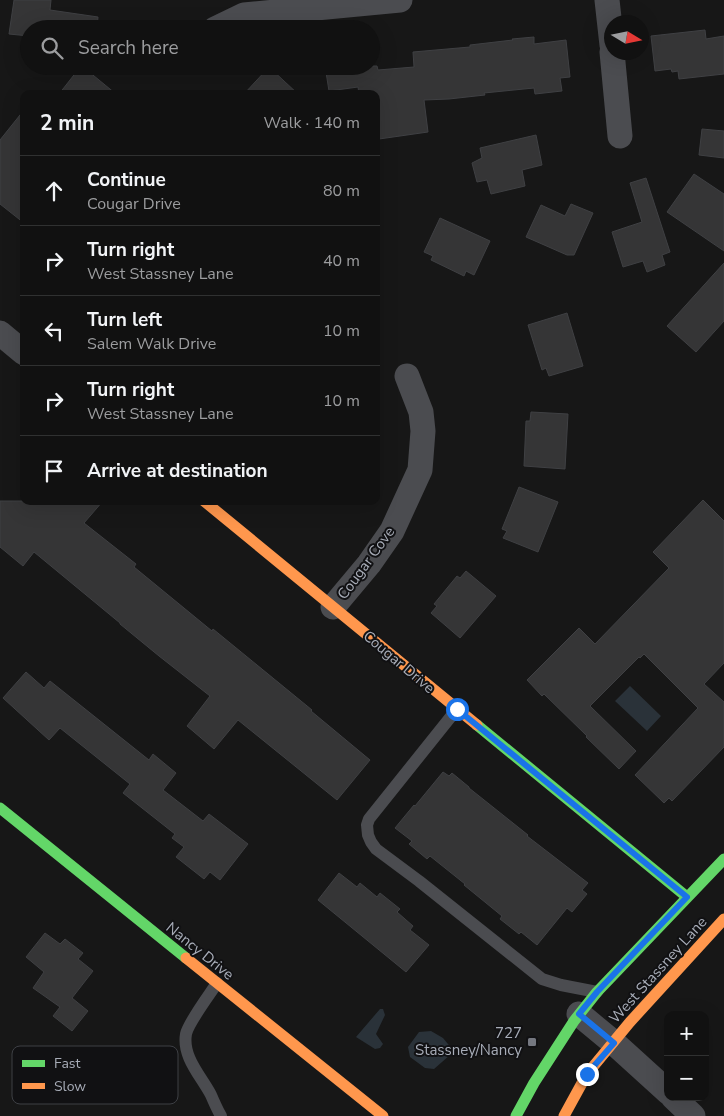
<!DOCTYPE html>
<html lang="en">
<head>
<meta charset="utf-8">
<style>
	:root { --surface:#111; --page:#1a1a1a; --text:#f1f3f6; --muted:#9c9d9f; --line:#303131 }
	body { margin:0; font-family:"Nunito Sans",sans-serif; background:var(--page); color:var(--text) }
	.controls { position:absolute; right:15px; bottom:15px; display:grid; overflow:hidden; border-radius:10px; box-shadow:0 5px 20px #0002 }
	.controls button { width:45px; height:45px; display:grid; place-items:center; padding:0; border:0; border-bottom:1px solid var(--line); background:var(--surface); color:var(--text); font:25px sans-serif }
	.compass { position:absolute; left:604px; top:15px; width:45px; height:45px; border-radius:50%; background:var(--surface); box-shadow:0 5px 20px #0002; rotate:100deg }
	.stop { position:absolute; width:15px; height:15px; margin:-11px; border:4px solid #1a73e8; border-radius:50%; background:#fff }
	.stop.end { background:#1a73e8; border-color:#fff; box-shadow:0 1px 5px #0008 }
	.list { margin:0; padding:0; list-style:none }
	h2 { display:flex; justify-content:space-between; align-items:center; height:65px; margin:0; padding:0 20px; font-size:21px }
	h2 small { font-size:16px; font-weight:400; color:var(--muted) }
	.list li { display:grid; grid-template-columns:32px 1fr auto; gap:15px; align-items:center; box-sizing:border-box; height:70px; padding:0 20px; border-top:1px solid var(--line) }
	.list b { display:block; font-size:19px; white-space:nowrap }
	.list p { margin:0; font-size:16px; white-space:nowrap; color:var(--muted) }
	.list em { font-size:16px; font-style:normal; color:var(--muted) }
	.icon { flex:none; width:28px; height:28px; fill:none; stroke:currentColor; stroke-width:2; stroke-linecap:round; stroke-linejoin:round }
	.map { position:relative; flex:none; width:724px; height:1116px; overflow:hidden }
	.search { position:absolute; background:var(--surface); box-shadow:0 5px 20px #0002; left:20px; top:20px; width:360px; height:55px; display:flex; align-items:center; gap:12px; box-sizing:border-box; padding:0 18px; border-radius:28px; color:var(--muted); font-size:19px }
	.panel { position:absolute; background:var(--surface); box-shadow:0 5px 20px #0002; left:20px; top:90px; width:360px; height:415px; border-radius:10px }
	.map>svg:first-child { display:block }
	.water { fill:#2a3239 }
	.building { fill:#353536; stroke:#3f4043 }
	.lines { fill:none; stroke-linecap:round; stroke-linejoin:round }
	.lane { stroke:#4b4c50; stroke-width:12 }
	.street { stroke:#4b4c50; stroke-width:25 }
	.fast { stroke:#63d668; stroke-width:11 }
	.slow { stroke:#ff974d; stroke-width:11 }
	.route { stroke:#1a73e8; stroke-width:6 }
	.poi-dot { fill:#757880; stroke:#111113; stroke-width:2 }
	.labels { text-anchor:middle; stroke-width:4; stroke-linejoin:round; paint-order:stroke }
	.street-label { font-size:15px; fill:#a8adb8; stroke:#111113 }
	.poi-label { font-size:15px; fill:#a8adb8; stroke:#111113; text-anchor:end }
	.key { fill:#111113; stroke:#3e4045; stroke-width:1 }
	.key-label { font-size:14px; fill:#a8adb8 }
</style>
</head>
<body>
<div class="map">
<svg width="724" height="1116" viewBox="0 0 724 1116">
	<rect width="100%" height="100%" fill="#171717"/>
	<!-- water -->
	<path class="water" d="M630,686l31,30 -14,15 -32,-30z
		M380,1009h3l2,6 -9,19 7,10 -3,4 -5,1 -19,-12z
		M431,1031l12,7 10,12 -3,5 -16,14 -9,-1 -15,-11 -2,-10 11,-15z"/>
	<!-- building -->
	<path class="building" d="M14,0h37l-1,10 48,7 -1,12h-68v7l-20,-2z
		M705,30l1,9 18,-3v38l-45,5 -1,-8 -6,1 -1,-3 -16,2 -4,-35z
		M534,37v7l32,-4 4,37 -10,1 2,13 -27,3 -1,-6 -50,5 1,2 -36,4 -25,1 4,32 -49,7 -3,-21v-24h-17l-1,-7 -29,4 -4,-25h52l1,4 36,-3 -1,-15 57,-5v-2l43,-5 -1,-1z
		M81,66h1l34,28h-57z
		M269,67l29,27h-54z
		M24,110v113l-24,-19v-64z
		M702,129l22,2v27l-25,-3z
		M536,135l6,30 -20,5 3,16 -34,8 -4,-14 -10,2 -5,-19 10,-5 -2,-10z
		M694,174l30,20v57l-57,-39z
		M646,178l24,74 -8,3 3,10 -18,7 -4,-11 -20,6 -11,-35 30,-10 -12,-39z
		M571,204l22,9 -19,42h-7l-41,-18 15,-32 24,11z
		M440,218l50,23 -16,34 -8,-4 -2,5 -33,-16 2,-4 -9,-4z
		M724,263v58l-28,31 -29,-26z
		M567,313l16,53 -34,10 -3,-8 -4,2 -14,-45z
		M531,412l37,2 -3,55 -41,-3 2,-45h4z
		M519,487l39,15 -20,50 -35,-14 4,-7 -5,-2z
		M703,500l21,21v142l-20,21 20,18v45l-52,54 -3,-3 -5,5 -29,-28 63,-67 -54,-54 -4,4 -1,-1 -49,49 46,45 -17,18 -33,-32 1,-1 -43,-42 -2,2 -15,-16 52,-52 16,16 74,-76 -16,-16z
		M0,501h103l-19,22 52,41 -2,3 78,64 1,-2 99,81 -1,1 59,49 -33,40 -99,-80 -24,29 -27,-23 23,-30 -51,-40 -39,-32v-1l-86,-71 -11,14 -23,-19z
		M466,571l30,25 -36,42 -29,-25 6,-7 -3,-2 23,-28 3,2z
		M26,672l18,16 6,-7 99,79 4,-6 23,19 -13,17 40,31 6,-7 39,30 -28,36 -10,-8 -6,7 -28,-22 8,-10 -12,-9 3,-4 -52,-41 7,-9 -70,-56 -11,12 -46,-42z
		M443,772l6,4 3,-3 17,14v1l59,47 -1,1 61,47 -6,7 5,4 -15,18 -5,-4 -30,37 -16,-13 -2,2 -19,-15 2,-3 -38,-31 1,-1 -35,-28 -3,3 -18,-15 3,-3 -17,-13 19,-23 1,1z
		M339,873l18,14 3,-4 17,14 3,-4 20,16 -3,3 16,14 -3,4 19,15 -23,27 -88,-72z
		M45,933l15,11 5,-5 18,14 -5,6 15,12 -21,27 16,13 -16,20 -19,-15 7,-9 -27,-19 11,-16 -18,-15z"/>
	<g class="lines">
		<!-- lane -->
		<path class="lane" d="M457,709l-88,110 -2,6 1,10 3,7 5,7 43,32 123,98 19,6 36,7
			M217,983c-7,11 -29,40 -31,51 -4,23 15,42 25,61 3,7 6,14 10,21"/>
		<!-- street -->
		<path class="street" d="M607,0l5,45
			M215,29l29,-14 156,-15
			M612,52l8,84
			M0,333l24,20
			M333,607l36,-43 23,-33 28,-61 3,-39 -2,-19 -14,-36
			M579,1014l35,29 54,49
			M673,1097l20,19"/>
		<!-- fast -->
		<path class="fast" d="M477,725l210,172
			M0,808l186,150
			M516,1116l18,-33 40,-62 23,-29 127,-133"/>
		<!-- slow -->
		<path class="slow" d="M204,501l273,224
			M186,958l197,158
			M564,1116l23,-42 43,-52 94,-103"/>
	</g>
	<g class="lines">
		<!-- route -->
		<path class="route" d="M457,709l230,188 -90,95 -18,22 35,29 -27,31"/>
	</g>
	<!-- markers -->
	<rect class="poi-dot" x="527" y="1037" width="10" height="10" rx="2.5"/>
	<g class="labels">
		<!-- street labels -->
		<g class="street-label">
			<text transform="translate(366 563) rotate(-54)" y="5">Cougar Cove</text>
			<text transform="translate(399 662) rotate(40)" y="5">Cougar Drive</text>
			<text transform="translate(200 951) rotate(39)" y="5">Nancy Drive</text>
			<text transform="translate(658 970) rotate(-48)" y="5">West Stassney Lane</text>
		</g>
		<!-- poi labels -->
		<g class="poi-label">
			<text x="522" y="1038">727<tspan x="522" dy="17">Stassney/Nancy</tspan></text>
		</g>
	</g>
	<!-- legend -->
	<rect x="12" y="1046" width="166" height="58" rx="8" class="key"/>
	<rect x="22" y="1060" width="23" height="7" fill="#63d668"/>
	<rect x="22" y="1083" width="23" height="6" fill="#ff974d"/>
	<g class="key-label">
		<text x="54" y="1068">Fast</text>
		<text x="54" y="1091">Slow</text>
	</g>
</svg>
<div class="controls">
<button>+</button>
<button>−</button>
</div>
<svg class="compass" viewBox="-18 -18 36 36"><path d="M0-13l5 13h-10z" fill="#e53935"/><path d="M0 13l5-13h-10z" fill="#9c9d9f"/></svg>
<div class="stop" style="left:457px;top:709px"></div>
<div class="stop end" style="left:587px;top:1074px"></div>
<div class="search"><svg class="icon" aria-label="search" viewBox="0 0 24 24"><circle cx="10" cy="10" r="6"/><path d="M15 15l6 6"/></svg>Search here</div>
<section class="panel">
<h2>2 min<small>Walk · 140 m</small></h2>
<ul class="list">
<li><svg class="icon" aria-label="ahead" viewBox="0 0 24 24"><path d="M12 20V5M6 11l6-6 6 6"/></svg><div><b>Continue</b><p>Cougar Drive</p></div><em>80 m</em></li>
<li><svg class="icon" aria-label="right" viewBox="0 0 24 24"><path d="M7 20v-9h11M14 6l5 5-5 5"/></svg><div><b>Turn right</b><p>West Stassney Lane</p></div><em>40 m</em></li>
<li><svg class="icon" aria-label="left" viewBox="0 0 24 24"><path d="M17 20v-9H6M10 6l-5 5 5 5"/></svg><div><b>Turn left</b><p>Salem Walk Drive</p></div><em>10 m</em></li>
<li><svg class="icon" aria-label="right" viewBox="0 0 24 24"><path d="M7 20v-9h11M14 6l5 5-5 5"/></svg><div><b>Turn right</b><p>West Stassney Lane</p></div><em>10 m</em></li>
<li><svg class="icon" aria-label="arrive" viewBox="0 0 24 24"><path d="M6 21V4h12l-3 4 3 4H6"/></svg><div><b>Arrive at destination</b></div></li>
</ul>
</section>
</div>
</body>
</html>
